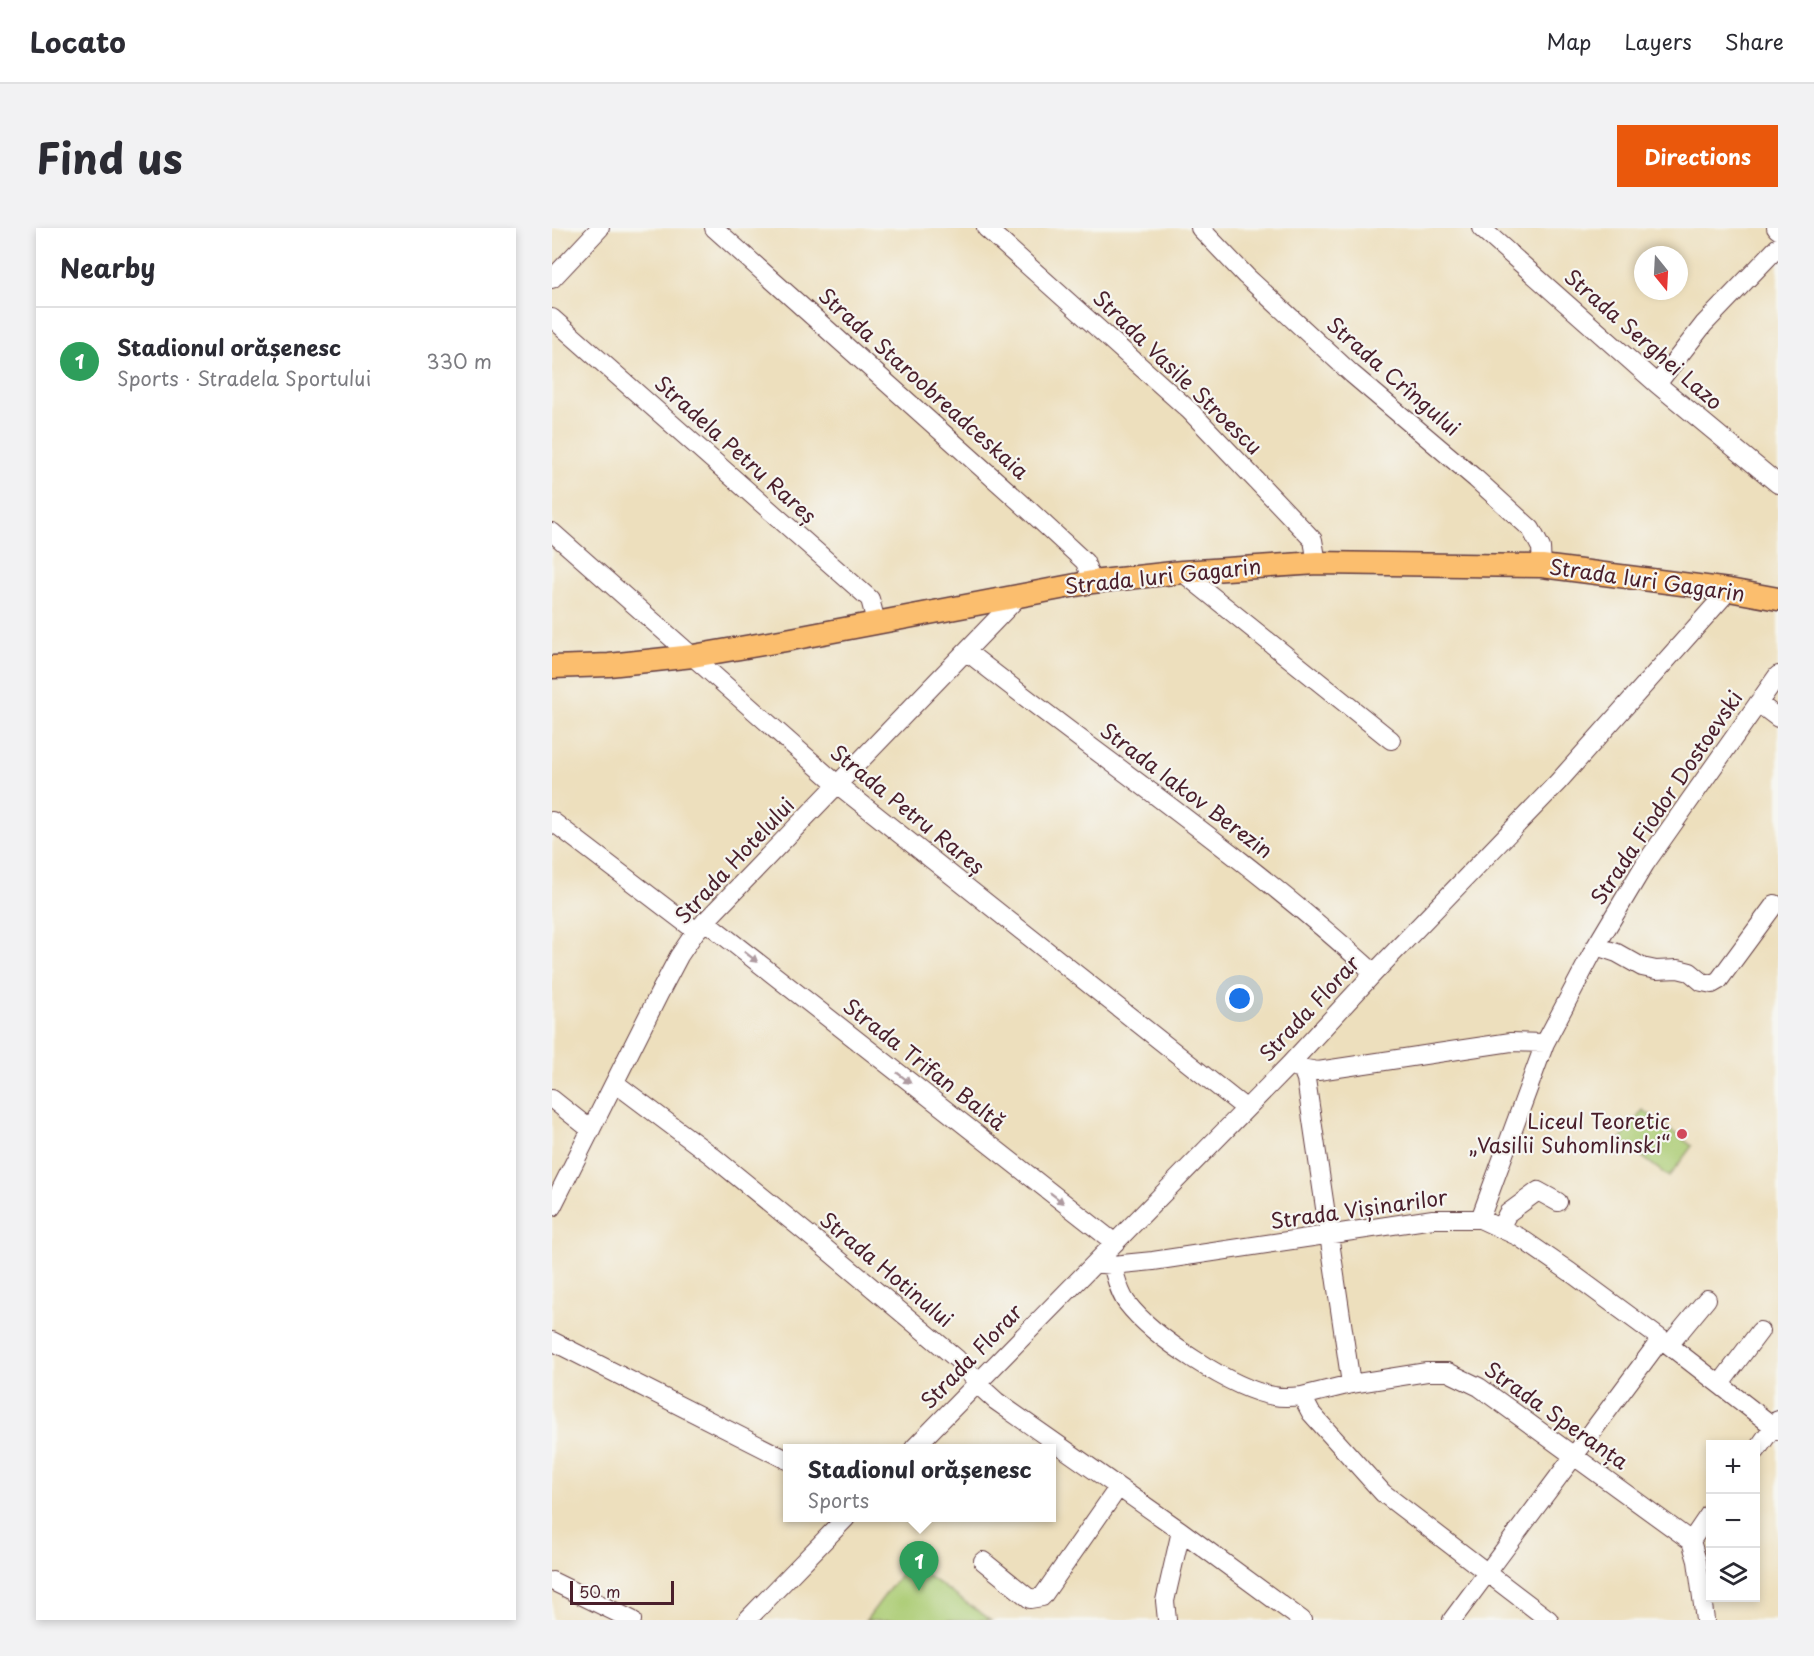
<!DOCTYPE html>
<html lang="en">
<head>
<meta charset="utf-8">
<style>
	:root { --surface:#fff; --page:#f2f2f3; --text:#2b2b33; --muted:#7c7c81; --line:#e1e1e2; --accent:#ea580c }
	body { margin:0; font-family:"Playpen Sans",sans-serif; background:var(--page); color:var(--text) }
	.controls { position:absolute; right:18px; bottom:18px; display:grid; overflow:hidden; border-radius:0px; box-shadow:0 3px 9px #0003 }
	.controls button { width:54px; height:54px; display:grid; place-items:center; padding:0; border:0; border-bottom:2px solid var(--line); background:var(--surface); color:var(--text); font:30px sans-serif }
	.compass { position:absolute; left:1082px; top:18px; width:54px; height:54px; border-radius:50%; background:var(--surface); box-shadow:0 3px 9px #0003; rotate:162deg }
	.scale { position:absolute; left:18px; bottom:15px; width:104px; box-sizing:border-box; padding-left:6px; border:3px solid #4a1f2b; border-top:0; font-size:16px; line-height:21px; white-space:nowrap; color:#4a1f2b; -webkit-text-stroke:4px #f6f6f2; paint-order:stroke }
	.you { position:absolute; left:688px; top:771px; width:21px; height:21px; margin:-15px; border:4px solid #fff; border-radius:50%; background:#1a73e8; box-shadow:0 0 0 9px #1a73e833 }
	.badge { display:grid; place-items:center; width:39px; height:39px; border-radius:50%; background:var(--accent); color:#fff; font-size:20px; font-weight:700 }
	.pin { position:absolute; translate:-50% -50px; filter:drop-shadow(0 2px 3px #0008) }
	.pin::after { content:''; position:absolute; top:32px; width:21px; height:18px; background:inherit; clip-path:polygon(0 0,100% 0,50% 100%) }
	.popup { position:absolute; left:231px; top:1216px; width:273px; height:78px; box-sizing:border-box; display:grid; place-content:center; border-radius:0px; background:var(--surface); filter:drop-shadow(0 2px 4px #0005); font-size:20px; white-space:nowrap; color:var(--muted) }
	.popup b { font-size:22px; color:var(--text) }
	.popup::after { content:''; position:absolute; left:50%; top:100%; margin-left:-12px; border:12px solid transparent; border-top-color:var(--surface) }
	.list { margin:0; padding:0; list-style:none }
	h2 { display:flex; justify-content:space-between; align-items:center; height:78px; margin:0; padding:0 24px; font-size:26px }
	h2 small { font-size:20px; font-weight:400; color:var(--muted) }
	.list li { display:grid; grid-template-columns:39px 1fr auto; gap:18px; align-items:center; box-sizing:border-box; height:108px; padding:0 24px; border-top:2px solid var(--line) }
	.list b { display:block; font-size:22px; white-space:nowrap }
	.list p { margin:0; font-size:20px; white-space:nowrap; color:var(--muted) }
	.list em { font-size:20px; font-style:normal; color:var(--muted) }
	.icon { flex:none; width:33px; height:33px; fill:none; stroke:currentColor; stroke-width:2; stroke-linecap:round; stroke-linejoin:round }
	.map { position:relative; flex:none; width:1226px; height:1392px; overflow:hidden; border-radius:0px }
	header { display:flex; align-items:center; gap:36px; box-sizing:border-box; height:84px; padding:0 30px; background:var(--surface); border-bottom:2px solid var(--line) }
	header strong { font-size:28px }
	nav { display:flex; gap:33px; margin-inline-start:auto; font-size:21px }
	.intro { display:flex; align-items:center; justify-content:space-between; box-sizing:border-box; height:144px; padding:0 36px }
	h1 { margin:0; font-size:42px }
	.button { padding:15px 27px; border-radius:0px; background:var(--accent); color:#fff; font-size:21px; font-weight:700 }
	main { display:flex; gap:36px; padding:0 36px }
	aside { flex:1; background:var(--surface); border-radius:0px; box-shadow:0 3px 9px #0003 }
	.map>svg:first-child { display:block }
	.pitch { fill:#accc74; stroke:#7b7650; stroke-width:1.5 }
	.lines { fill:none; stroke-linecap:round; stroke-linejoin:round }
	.minor-casing { stroke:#623c41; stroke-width:20 }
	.major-casing { stroke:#623c41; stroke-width:25 }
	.minor { stroke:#fff; stroke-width:18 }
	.major { stroke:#fbbe6e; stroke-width:22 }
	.oneway { fill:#ae9aa0 }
	.poi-dot { fill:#d1495b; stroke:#f6f6f2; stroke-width:2 }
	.labels { text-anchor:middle; stroke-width:4.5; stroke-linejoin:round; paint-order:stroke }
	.street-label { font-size:21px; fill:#4a1f2b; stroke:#f6f6f2 }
	.poi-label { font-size:21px; fill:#4a1f2b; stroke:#f6f6f2; text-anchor:end }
</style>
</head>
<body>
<header>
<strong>Locato</strong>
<nav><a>Map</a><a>Layers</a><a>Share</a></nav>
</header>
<div class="intro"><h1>Find us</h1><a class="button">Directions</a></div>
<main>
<aside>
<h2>Nearby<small></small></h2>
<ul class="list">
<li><span class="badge" style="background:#2e9e5b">1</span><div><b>Stadionul orășenesc</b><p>Sports · Stradela Sportului</p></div><em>330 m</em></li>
</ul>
</aside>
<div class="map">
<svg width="1226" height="1392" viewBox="0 0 1226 1392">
	<rect width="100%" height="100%" fill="#f6f6f2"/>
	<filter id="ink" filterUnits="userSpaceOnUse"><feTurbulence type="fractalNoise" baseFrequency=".0167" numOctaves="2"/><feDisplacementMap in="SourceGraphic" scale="12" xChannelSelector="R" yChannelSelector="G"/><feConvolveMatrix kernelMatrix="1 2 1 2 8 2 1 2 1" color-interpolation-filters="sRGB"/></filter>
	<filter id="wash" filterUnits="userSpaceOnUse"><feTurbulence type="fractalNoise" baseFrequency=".008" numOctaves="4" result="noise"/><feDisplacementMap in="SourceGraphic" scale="24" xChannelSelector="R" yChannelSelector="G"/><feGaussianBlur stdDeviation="1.35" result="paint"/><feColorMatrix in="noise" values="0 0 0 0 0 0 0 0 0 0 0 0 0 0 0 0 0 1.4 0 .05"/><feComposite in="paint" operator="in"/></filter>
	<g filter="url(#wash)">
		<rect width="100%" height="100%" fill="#eddfbd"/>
		<!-- pitch -->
		<path class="pitch" d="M1091,882l49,36 -23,31 -49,-37z
			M357,1335l82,57h-125z"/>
	</g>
	<g filter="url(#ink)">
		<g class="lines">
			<!-- minor casing -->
			<g class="minor-casing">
				<path id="minor" d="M162,0l316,283 55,51 7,20
					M434,0l204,183 123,129 4,23
					M648,0l46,48 106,98 124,105 55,50 10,19 1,18
					M929,0l176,156 121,100
					M1224,0l2,2
					M0,51l48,-51
					M0,90l318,281 6,23
					M1105,156l47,-60 74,-77
					M0,304l286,253 407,323
					M630,344l209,168
					M414,423c136,108 280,205 408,322
					M1206,475l20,15
					M0,593l144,110
					M153,693l410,322
					M1044,718l21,7 25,14 14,3 22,-1 12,3 12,10 10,2 7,-4 56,-76
					M742,839l24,4 193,-29 34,1
					M750,841l4,10 45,305
					M63,855l96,72 109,89 137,115 28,32 11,10 185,130 121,89
					M0,871l39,31
					M0,979l107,-213 20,-38 17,-25 324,-336
					M928,991l65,-176 51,-97 49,-82 133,-189
					M948,1000l8,-15 30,-22 20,11
					M543,1035l17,2 41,-4 280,-42h47l39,18 51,35 91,67 117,91
					M560,1037c4,12 7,28 15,38 26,34 105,86 147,93 9,2 19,1 28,0l9,17 72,80 166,127
					M0,1113l235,119
					M1117,1117l38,-46
					M1168,1156l40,-53
					M750,1168l49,-12 76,-12h21l31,15 212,154 6,20 8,59
					M362,1220l375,-383 85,-92 184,-191 171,-192
					M1204,1223l22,-31
					M1139,1313l19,-28
					M431,1333l47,38 12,-2 76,-109
					M0,1353l80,39
					M195,1392l99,-102
					M615,1392l-2,-19 16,-70
					M900,1392l209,-281"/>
			</g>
			<!-- major casing -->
			<g class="major-casing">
				<path id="major" d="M0,439l57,-2 84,-9 93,-16 306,-58 90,-10 135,-9 225,3 187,24 49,9"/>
			</g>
			<!-- minor -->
			<use href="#minor" class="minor"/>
			<!-- major -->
			<use href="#major" class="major"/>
		</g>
		<!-- one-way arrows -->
		<defs><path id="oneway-solid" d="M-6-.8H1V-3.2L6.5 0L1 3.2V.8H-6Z" transform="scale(1.5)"/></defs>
		<g class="oneway">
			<use href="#oneway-solid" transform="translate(199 729) rotate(38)"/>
			<use href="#oneway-solid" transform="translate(352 850) rotate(38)"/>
			<use href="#oneway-solid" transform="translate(505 970) rotate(38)"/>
		</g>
	</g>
	<!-- markers -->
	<circle class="poi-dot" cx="1130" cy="906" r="6"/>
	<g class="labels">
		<!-- street labels -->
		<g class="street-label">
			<text transform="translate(1091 112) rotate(41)" y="7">Strada Serghei Lazo</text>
			<text transform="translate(625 145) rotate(44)" y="7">Strada Vasile Stroescu</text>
			<text transform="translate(841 149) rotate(41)" y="7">Strada Crîngului</text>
			<text transform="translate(371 156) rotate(42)" y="7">Strada Staroobreadceskaia</text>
			<text transform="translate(183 222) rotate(42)" y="7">Stradela Petru Rareș</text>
			<text transform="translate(611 349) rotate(-6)" y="7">Strada Iuri Gagarin</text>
			<text transform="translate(1095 353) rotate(8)" y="7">Strada Iuri Gagarin</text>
			<text transform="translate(634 563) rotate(37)" y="7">Strada Iakov Berezin</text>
			<text transform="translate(1115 570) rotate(-56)" y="7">Strada Fiodor Dostoevski</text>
			<text transform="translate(355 582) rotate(39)" y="7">Strada Petru Rareș</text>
			<text transform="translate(183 633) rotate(-47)" y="7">Strada Hotelului</text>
			<text transform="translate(758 781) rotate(-47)" y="7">Strada Florar</text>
			<text transform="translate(372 837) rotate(38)" y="7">Strada Trifan Baltă</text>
			<text transform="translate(807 982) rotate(-8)" y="7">Strada Vișinarilor</text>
			<text transform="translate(334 1042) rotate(40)" y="7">Strada Hotinului</text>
			<text transform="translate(420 1129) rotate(-46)" y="7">Strada Florar</text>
			<text transform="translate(1004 1188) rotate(35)" y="7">Strada Speranța</text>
		</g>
		<!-- poi labels -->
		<g class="poi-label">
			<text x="1118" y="901">Liceul Teoretic<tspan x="1118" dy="24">„Vasilii Suhomlinski“</tspan></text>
		</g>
	</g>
</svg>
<div class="controls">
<button>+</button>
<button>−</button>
<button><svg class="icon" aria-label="layers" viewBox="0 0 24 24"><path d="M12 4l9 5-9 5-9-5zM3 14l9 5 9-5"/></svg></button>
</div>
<svg class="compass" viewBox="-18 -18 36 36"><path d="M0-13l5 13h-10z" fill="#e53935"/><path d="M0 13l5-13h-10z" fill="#7c7c81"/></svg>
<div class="scale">50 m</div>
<div class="you"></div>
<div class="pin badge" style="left:367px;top:1363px;background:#2e9e5b">1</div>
<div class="popup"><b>Stadionul orășenesc</b>Sports</div>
</div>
</main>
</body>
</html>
